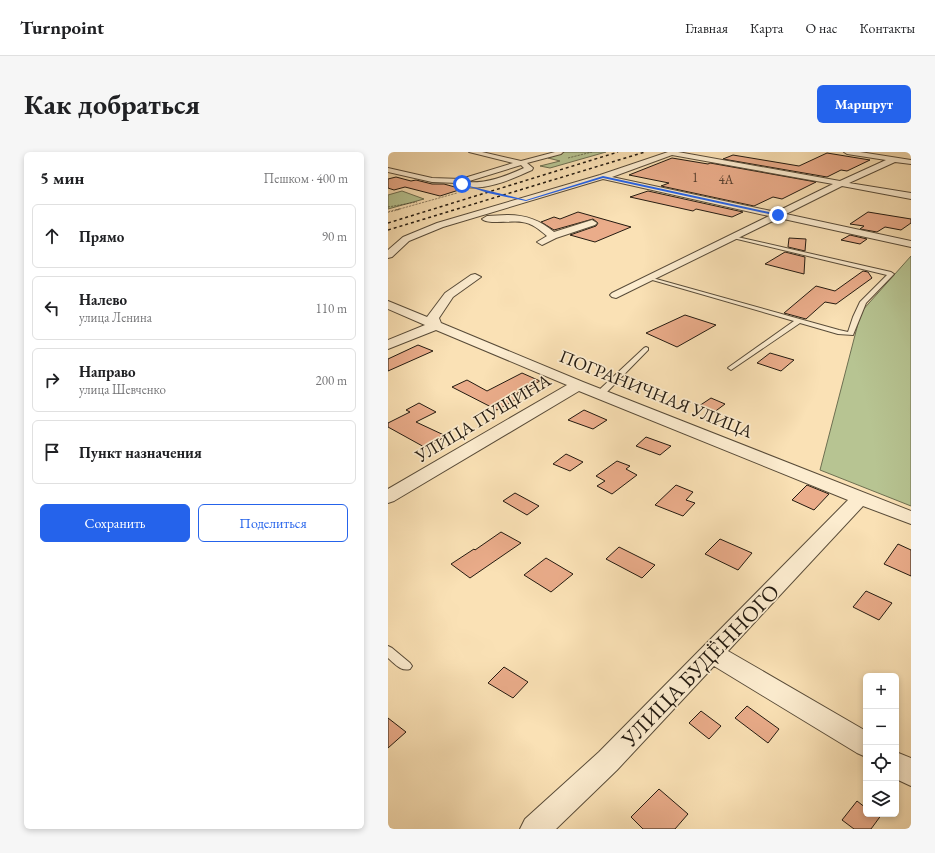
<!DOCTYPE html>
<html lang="ru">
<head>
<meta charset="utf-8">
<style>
	:root { --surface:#fff; --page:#f6f6f6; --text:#202124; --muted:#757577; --line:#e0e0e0; --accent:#2563eb }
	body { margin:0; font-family:"EB Garamond",serif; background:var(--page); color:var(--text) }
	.controls { position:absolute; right:12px; bottom:12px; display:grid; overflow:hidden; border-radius:6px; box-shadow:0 2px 6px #0003 }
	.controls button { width:36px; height:36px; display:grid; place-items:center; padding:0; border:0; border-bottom:1px solid var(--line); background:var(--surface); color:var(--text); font:20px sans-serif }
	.stop { position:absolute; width:12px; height:12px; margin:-9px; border:3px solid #2563eb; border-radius:50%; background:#fff }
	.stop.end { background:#2563eb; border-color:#fff; box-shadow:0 1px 4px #0008 }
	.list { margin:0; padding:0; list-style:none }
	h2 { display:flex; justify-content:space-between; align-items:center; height:52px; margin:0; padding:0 16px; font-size:17px }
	h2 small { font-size:13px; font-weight:400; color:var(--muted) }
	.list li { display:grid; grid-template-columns:26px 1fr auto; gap:12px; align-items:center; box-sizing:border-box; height:64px; margin:0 8px 8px; padding:0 8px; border:1px solid var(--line); border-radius:6px }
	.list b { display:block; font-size:15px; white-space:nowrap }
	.list p { margin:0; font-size:13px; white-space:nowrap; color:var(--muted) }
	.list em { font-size:13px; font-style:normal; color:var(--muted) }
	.actions { display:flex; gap:8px; padding:12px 16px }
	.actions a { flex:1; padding:9px 0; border:1px solid var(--accent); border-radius:6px; text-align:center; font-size:14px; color:var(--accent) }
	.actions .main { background:var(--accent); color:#fff }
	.icon { flex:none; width:22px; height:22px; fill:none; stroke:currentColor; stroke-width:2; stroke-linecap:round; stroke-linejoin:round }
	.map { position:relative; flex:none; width:523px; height:677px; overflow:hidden; border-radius:6px }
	header { display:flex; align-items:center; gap:24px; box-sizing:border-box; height:56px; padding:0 20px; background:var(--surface); border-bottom:1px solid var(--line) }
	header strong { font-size:19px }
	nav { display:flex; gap:22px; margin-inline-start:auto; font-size:14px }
	.intro { display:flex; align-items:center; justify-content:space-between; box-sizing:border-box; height:96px; padding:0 24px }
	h1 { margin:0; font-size:28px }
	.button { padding:10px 18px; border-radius:6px; background:var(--accent); color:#fff; font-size:14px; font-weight:700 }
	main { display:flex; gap:24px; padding:0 24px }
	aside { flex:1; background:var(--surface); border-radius:6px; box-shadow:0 2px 6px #0003 }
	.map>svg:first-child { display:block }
	.green { fill:#b7c492; stroke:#6d6f51 }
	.building { fill:#eaac8a; stroke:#231a10 }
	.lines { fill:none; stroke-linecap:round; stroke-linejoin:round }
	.lane-casing { stroke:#594c39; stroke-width:2 }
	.street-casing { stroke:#594c39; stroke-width:2 }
	.path-far1 { stroke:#231a10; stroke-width:1; stroke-dasharray:0.5 1; stroke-linecap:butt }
	.path { stroke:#231a10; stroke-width:1.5; stroke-dasharray:0.5 1; stroke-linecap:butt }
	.lane { fill:#fceccf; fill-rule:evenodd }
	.street { fill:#fceccf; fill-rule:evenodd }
	.rail { stroke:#231a10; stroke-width:1.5; stroke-dasharray:3 3; stroke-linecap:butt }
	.route { fill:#2563eb }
	.labels { text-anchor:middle; stroke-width:3.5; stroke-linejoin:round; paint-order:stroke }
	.far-number-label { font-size:13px; fill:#553e2e }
	.street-label { font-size:18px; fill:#231a10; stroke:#fceccf }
	.near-street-label { font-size:22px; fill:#231a10; stroke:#fceccf }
</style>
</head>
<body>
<header>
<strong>Turnpoint</strong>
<nav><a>Главная</a><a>Карта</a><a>О нас</a><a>Контакты</a></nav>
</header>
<div class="intro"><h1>Как добраться</h1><a class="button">Маршрут</a></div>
<main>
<aside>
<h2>5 мин<small>Пешком · 400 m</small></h2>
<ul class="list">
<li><svg class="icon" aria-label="ahead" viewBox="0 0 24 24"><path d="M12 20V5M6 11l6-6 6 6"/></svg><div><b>Прямо</b></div><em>90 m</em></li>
<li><svg class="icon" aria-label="left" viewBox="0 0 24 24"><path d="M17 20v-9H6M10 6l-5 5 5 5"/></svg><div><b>Налево</b><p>улица Ленина</p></div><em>110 m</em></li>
<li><svg class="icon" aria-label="right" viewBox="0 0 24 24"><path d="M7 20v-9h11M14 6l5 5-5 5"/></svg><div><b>Направо</b><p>улица Шевченко</p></div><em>200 m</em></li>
<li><svg class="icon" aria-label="arrive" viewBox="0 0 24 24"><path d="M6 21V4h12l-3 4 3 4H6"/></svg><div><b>Пункт назначения</b></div></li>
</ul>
<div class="actions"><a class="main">Сохранить</a><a>Поделиться</a></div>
</aside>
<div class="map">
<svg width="523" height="677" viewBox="0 0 523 677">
	<rect width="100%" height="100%" fill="#fae1b5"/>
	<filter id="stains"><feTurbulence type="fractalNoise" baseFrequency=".005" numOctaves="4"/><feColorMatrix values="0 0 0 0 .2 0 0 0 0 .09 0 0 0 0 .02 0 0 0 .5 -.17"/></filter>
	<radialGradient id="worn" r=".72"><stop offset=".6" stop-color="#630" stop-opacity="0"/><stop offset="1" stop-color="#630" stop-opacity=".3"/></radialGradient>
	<!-- green -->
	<path class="green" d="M177,0h41l-56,16 -10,-2 20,-5 -12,-3z
		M14,39l22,8 -36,10v-14z
		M523,104v250l-91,-36 41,-158z"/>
	<!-- building -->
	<path class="building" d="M439,1l43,7 -23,11 -6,-1 -14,7 -104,-18 10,-4 66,11z
		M284,6l36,6 2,-1 106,19 -34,17 -9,-2 -19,9 -93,-20 8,-3 -40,-8z
		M8,25l15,4 5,-1 16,4h12l18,5 -22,7 -35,-9 -11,3 -6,-2v-9z
		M260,39l95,21 -11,5 -36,-8 -3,2 -63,-14z
		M190,60l53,15 -36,15 -25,-7 26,-9 2,-3 -5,-4 -39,11 -13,-8 13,-5 6,2z
		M480,60l43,7v4l-10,7 -16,-3 -8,5 -17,-3 4,-3 -14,-2z
		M462,83l17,4 -7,5 -19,-4z
		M401,86l17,1 -1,12 -17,-4z
		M397,100l20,5 -1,17 -39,-10z
		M475,119l5,1 4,6 -36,26 -11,-2 -19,17 -22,-6 32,-27 19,5z
		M297,163l31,10 -39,22 -31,-14z
		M30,193l15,6 -45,20v-12z
		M382,201l24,7 -13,11 -24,-8z
		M134,221l18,8 -24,13 5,3 -24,13 -45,-23 15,-7 20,11z
		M323,246l14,6 -12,9 -14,-7z
		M31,251l17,9 -20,10 30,14 -20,12 -38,-21v-4l22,-11 -4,-2z
		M196,258l23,10 -14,9 -25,-9z
		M258,285l25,9 -11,9 -24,-9z
		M178,302l17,8 -13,9 -17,-7z
		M229,309l13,5 -4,3 11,6 -25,19 -15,-8 8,-5 -9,-5z
		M288,333l17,7 -7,8 9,3 -12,13 -28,-11z
		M419,333l22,9 -15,16 -22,-10z
		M127,341l24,13 -12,9 -24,-14z
		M113,380l20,11 -51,35 -19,-14 23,-15 1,1z
		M332,387l32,14 -14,17 -33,-16z
		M510,392l13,6v26l-27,-12z
		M231,395l36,18 -13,13 -36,-19z
		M158,406l27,16 -22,18 -27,-17z
		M478,439l26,12 -13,17 -26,-13z
		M116,515l24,15 -15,16 -25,-15z
		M359,554l32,23 -11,14 -33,-25z
		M313,559l20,15 -12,13 -20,-16z
		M0,566l18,14 -18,16z
		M271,637l29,25 -13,15h-32l-12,-12z
		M469,649l9,7v6h16l-11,15h-17l-12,-9z"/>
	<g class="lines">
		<!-- lane casing -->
		<g class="lane-casing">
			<path id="lane" d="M345,84l158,36 3,2 -28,29 -13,32 -15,-1 -38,-11 -69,47 -3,-2 1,-1 65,-46 -145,-42v-2l190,53 9,2 5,-15 7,-15 27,-27 -154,-37z
				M258,195l2,1v2l-44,45h-6v-4l46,-43z
				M0,494l4,2 18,15 2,3 -2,3c-9,3 -16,-6 -22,-11z"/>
		</g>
		<!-- street casing -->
		<g class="street-casing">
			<path id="street" d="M81,0h13l39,9 34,-9h8l-2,2 -34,9 6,5 -1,2c-22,10 -48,22 -73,16l-1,-3 -26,-1 -44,-10v-4l44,10 29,1 52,-16zM133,13l3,3c-18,8 -38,16 -58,14z
				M280,0h10l162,29 46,-21 -39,-6 -3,-2h16l51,8v4l-16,-2 -46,21 62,10v6l-69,-13 -56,28 125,27v6l-132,-29 -163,80 -4,-1 -2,-2 2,-2 157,-77 -166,-37 -160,48 -34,14 -17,16 -4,1v-8l15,-13 34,-14 163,-48zM284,3l161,29 -57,28 -164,-35z
				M119,63c19,0 33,5 47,17l38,-12 5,3 -2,2 -39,13 -14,7 -5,-3 10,-6c-7,-6 -15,-13 -25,-14 -9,-2 -34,3 -40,-3l5,-3z
				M87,122l6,3 -28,20 -14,21 2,5 142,59 328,129v13l-48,-18 -135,145 138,80v26l-9,-4 -143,-87 -97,104 -61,59h-36l5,-10 74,-67 249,-252 -269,-109 -185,110 -6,2v-14l179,-104 -131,-55 -48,19v-9l37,-15 -37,-16v-8l39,16 18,-24 26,-18z
				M508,600l15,6v28l-15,-7z"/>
		</g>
		<!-- path-far1 -->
		<path class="path-far1" d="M180,6l24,-6
			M104,41l11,2
			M0,55l29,-5
			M8,58l61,-17"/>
		<!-- path -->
		<path class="path" d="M0,60l12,-3"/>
		<!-- lane -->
		<use href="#lane" class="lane"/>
		<!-- street -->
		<use href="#street" class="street"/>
		<!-- rail -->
		<path class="rail" d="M0,71l230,-71
			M0,78l257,-78"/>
	</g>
	<!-- route -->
	<path class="route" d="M215,24l175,38 2,1 -2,1 -175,-38 -77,23 -38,-8 -27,-9 65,16z"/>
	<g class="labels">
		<!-- far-number labels -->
		<g class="far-number-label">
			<text x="307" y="30">1</text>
			<text x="338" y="32">4А</text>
		</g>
		<!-- street labels -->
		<g class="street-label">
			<text transform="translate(268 242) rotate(22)" y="6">ПОГРАНИЧНАЯ УЛИЦА</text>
			<text transform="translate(95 266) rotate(-31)" y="6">УЛИЦА ПУЩИНА</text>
		</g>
		<!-- near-street labels -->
		<g class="near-street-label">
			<text transform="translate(312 513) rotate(-46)" y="8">УЛИЦА БУДЁННОГО</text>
		</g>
	</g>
	<rect width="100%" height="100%" filter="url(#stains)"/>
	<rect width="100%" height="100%" fill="url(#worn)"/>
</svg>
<div class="controls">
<button>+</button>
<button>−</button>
<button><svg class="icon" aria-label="locate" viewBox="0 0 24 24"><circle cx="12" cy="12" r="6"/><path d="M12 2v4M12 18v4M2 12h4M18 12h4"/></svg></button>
<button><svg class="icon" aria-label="layers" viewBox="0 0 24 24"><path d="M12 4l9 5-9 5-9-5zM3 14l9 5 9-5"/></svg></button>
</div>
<div class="stop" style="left:74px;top:32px"></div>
<div class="stop end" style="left:390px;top:63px"></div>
</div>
</main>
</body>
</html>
